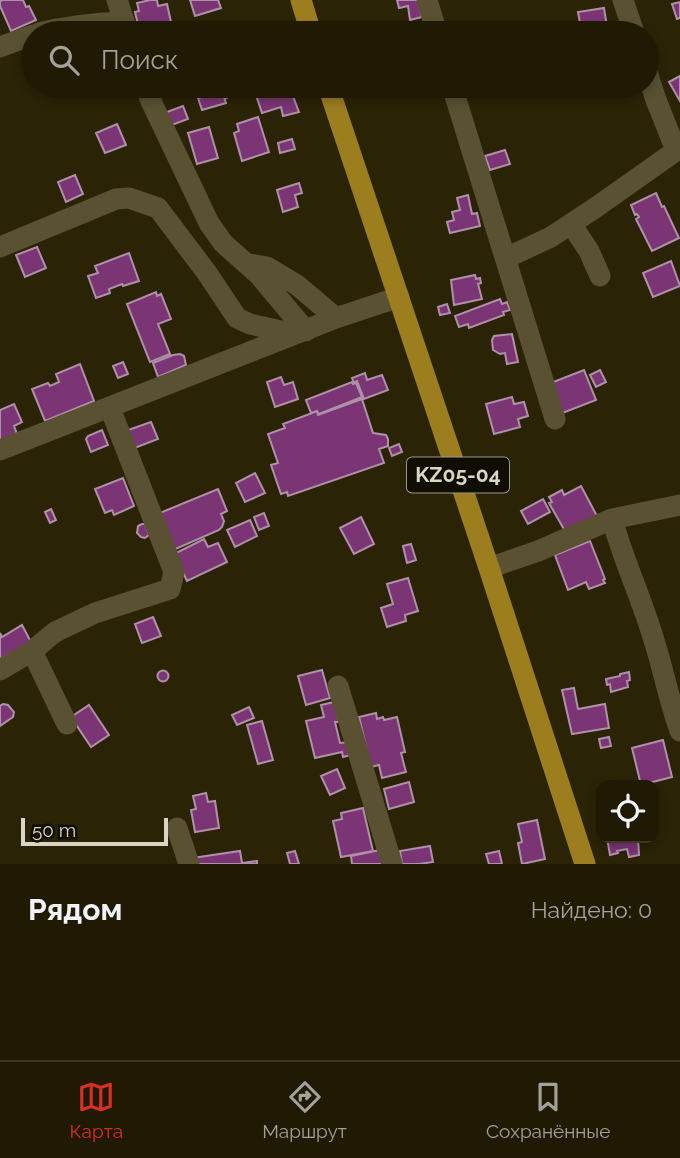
<!DOCTYPE html>
<html lang="ru">
<head>
<meta charset="utf-8">
<style>
	:root { --surface:#201a04; --page:#28230e; --text:#f1f3f6; --muted:#a2a19a; --line:#3d3826; --accent:#d93025 }
	body { margin:0; font-family:Raleway,sans-serif; background:var(--page); color:var(--text) }
	.controls { position:absolute; right:21px; bottom:21px; display:grid; overflow:hidden; border-radius:14px; box-shadow:0 4px 10px #0003 }
	.controls button { width:63px; height:63px; display:grid; place-items:center; padding:0; border:0; border-bottom:2px solid var(--line); background:var(--surface); color:var(--text); font:35px sans-serif }
	.scale { position:absolute; left:21px; bottom:18px; width:147px; box-sizing:border-box; padding-left:7px; border:4px solid #dad6c5; border-top:0; font-size:19px; line-height:24px; white-space:nowrap; color:#dad6c5; -webkit-text-stroke:5px #100d03; paint-order:stroke }
	.list { margin:0; padding:0; list-style:none }
	h2 { display:flex; justify-content:space-between; align-items:center; height:91px; margin:0; padding:0 28px; font-size:30px }
	h2 small { font-size:23px; font-weight:400; color:var(--muted) }
	.icon { flex:none; width:38px; height:38px; fill:none; stroke:currentColor; stroke-width:2; stroke-linecap:round; stroke-linejoin:round }
	.map { position:relative; flex:none; width:680px; height:864px; overflow:hidden }
	.search { position:absolute; background:var(--surface); box-shadow:0 4px 10px #0003; left:21px; right:21px; top:21px; height:77px; display:flex; align-items:center; gap:18px; box-sizing:border-box; padding:0 24px; border-radius:38px; color:var(--muted); font-size:26px }
	.sheet { height:196px; background:var(--surface) }
	nav { display:flex; justify-content:space-around; align-items:center; box-sizing:border-box; height:98px; border-top:2px solid var(--line); background:var(--surface); font-size:19px; color:var(--muted) }
	nav a { display:grid; justify-items:center; gap:4px }
	nav .on { color:var(--accent) }
	.map>svg:first-child { display:block }
	.building { fill:#7b3574; stroke:#ae91a9; stroke-width:2 }
	.lines { fill:none; stroke-linecap:round; stroke-linejoin:round }
	.minor { stroke:#595132; stroke-width:21 }
	.major { stroke:#9c7e1f; stroke-width:21 }
	.labels { text-anchor:middle; stroke-width:5; stroke-linejoin:round; paint-order:stroke }
	.shield { fill:#100d03; stroke:#9d9a8b; stroke-width:2 }
	.shield-label { font-size:21px; font-weight:bold; fill:#dad6c5 }
</style>
</head>
<body>
<div class="map">
<svg width="680" height="864" viewBox="0 0 680 864">
	<rect width="100%" height="100%" fill="#2b2305"/>
	<!-- building -->
	<path class="building" d="M3,0h20l3,7 3,-1 7,14 -25,11 -11,-25v-5z
		M150,0h7l1,6 9,-2 4,18 -32,7 -4,-17 4,-1 -2,-8z
		M190,0h28l3,8 -26,8z
		M397,0h21l4,17 -12,3 -2,-14 -9,2z
		M680,2v16l-3,1 -5,-15z
		M604,8l4,25h-24l-2,-11 -2,1 -2,-11z
		M260,23l3,9 -13,1 -2,-5z
		M680,76v25l-11,-19z
		M222,86h29l1,3 -26,9z
		M276,86h13l10,26 -16,4 -2,-9 -19,6 -7,-21z
		M222,91l4,12 -24,7 -4,-12z
		M183,106l5,13 -19,7 -5,-13z
		M258,117l11,35 -27,9 -8,-28 5,-2 -2,-7z
		M117,124l9,21 -21,8 -9,-20z
		M209,127l9,31 -21,6 -9,-31z
		M292,139l3,10 -15,4 -2,-10z
		M505,150l5,14 -20,6 -5,-14z
		M75,175l8,19 -17,8 -8,-20z
		M299,183l3,10 -7,2 3,12 -15,5 -6,-22z
		M656,193l6,14 2,-1 15,32 -27,13 -16,-32 3,-2 -2,-3 -2,1 -4,-10z
		M468,195l4,19 5,-1 3,13 -30,7 -3,-11 7,-2 -2,-8 8,-2 -3,-12z
		M37,247l9,21 -21,9 -9,-22z
		M129,253l10,28 -16,5 -1,-2 -13,5 1,4 -14,5 -8,-22 10,-3 -3,-7z
		M671,261l9,25 -27,11 -10,-24z
		M475,275l1,4 4,-1 1,5 -3,1 4,15 -28,6 -3,-25z
		M156,292l1,4 4,-2 10,25 -13,5 12,30 -20,8 -23,-58z
		M500,299l2,5 5,-2 3,8 -7,2 1,3 -35,13 -1,-4 -9,3 -4,-11z
		M447,304l3,9 -10,2 -2,-8z
		M512,334l6,28 -11,2 -2,-11 -5,1 -7,-4 -1,-10 2,-4z
		M180,354l4,2 2,9 -28,12 -5,-14 20,-8z
		M123,362l5,12 -10,4 -5,-12z
		M80,364l14,37 -49,20 -13,-32 16,-6 2,3 9,-4 -3,-8z
		M584,370l12,30 -36,14 -12,-30z
		M600,370l6,12 -10,5 -6,-12z
		M365,373l2,7 15,-5 6,15 -24,9 -7,-18 -3,2 -2,-5z
		M281,377l3,8 9,-3 5,17 -23,8 -8,-25z
		M352,382l1,2 3,-1 6,14 -43,17 -2,-3 -6,2 -5,-13z
		M512,397l2,7 10,-2 4,14 -10,3 2,8 -26,7 -8,-30z
		M362,399l11,34 13,2 2,4v7l-9,3 5,14 -96,33 -1,-4 -6,2 -10,-29 7,-2 -10,-29 17,-6 -2,-4 34,-13 1,4z
		M14,404l8,18 -8,4 3,8 -17,7v-31z
		M151,422l7,17 -26,10 -7,-18z
		M102,430l6,15 -17,7 -5,-13 2,-3z
		M399,444l3,8 -10,4 -3,-8z
		M255,473l10,20 -20,9 -9,-19z
		M123,478l11,28 -20,9 -2,-5 -7,3 -10,-24z
		M581,486l16,30 -31,17 -17,-30 3,-1 -3,-5 13,-7 2,5z
		M218,489l9,22 -6,3 3,7 -2,6 -3,3 -48,21 -16,-36z
		M543,499l7,13 -22,12 -7,-13z
		M51,509l5,11 -6,3 -5,-11z
		M264,513l5,13 -10,4 -5,-13z
		M361,517l13,27 -20,10 -14,-26z
		M250,520l7,16 -22,11 -8,-17z
		M142,524h3l4,11 -4,3 -4,-1 -4,-4 1,-7z
		M204,539l4,8 10,-4 9,19 -40,19 -13,-27z
		M590,541l15,38 -2,1 2,3 -16,6 -3,-7 -18,8 -13,-35z
		M411,544l5,16 -9,3 -4,-17z
		M408,578l10,33 -13,4 1,6 -19,6 -6,-19 12,-4 -6,-20z
		M153,617l8,19 -19,7 -7,-19z
		M22,625l9,17 -31,17v-26l2,4z
		M322,670l8,28 -24,7 -8,-29z
		M157.5 676a5.5 5.5 0 1 1 11 0a5.5 5.5 0 1 1-11 0Z
		M629,672l1,8 -3,1 1,6 -17,5 -1,-8 -3,1 -1,-6 14,-3v-2z
		M574,688l4,21 27,-5 4,24 -37,6 -10,-44z
		M334,702l5,20h-4l5,21 8,-1 3,13 -8,2 -1,-5 -27,6 -9,-37 18,-4 -3,-12z
		M3,704l5,1 6,7 -1,5 -13,9v-20z
		M89,705l20,30 -18,12 -20,-30z
		M249,707l5,11 -17,7 -5,-10z
		M376,713l1,6 6,-2 1,3 13,-3 8,35 -4,1 5,19 -24,6 -3,-13 -8,2 -12,-50z
		M262,721l11,39 -15,4 -11,-39z
		M609,737l2,9 -10,2 -2,-9z
		M663,740l9,37 -31,8 -9,-37z
		M337,769l8,19 -15,7 -9,-19z
		M409,782l5,20 -25,7 -5,-20z
		M206,793l2,9 7,-1 4,27 -24,4 -4,-22 5,-1 -3,-13z
		M363,808l10,43 -32,6 -8,-36 9,-2 -1,-6z
		M537,820l8,39 -23,5 -4,-21 4,-1 -4,-18z
		M607,838h31l1,17 -10,2 -2,-8 -10,2 1,2 -8,2z
		M430,846l3,16 -14,2h-17l-2,-13z
		M380,850l3,14h-31l-1,-8z
		M240,851l2,12 15,-2v3h-64l-1,-6z
		M295,851l4,13h-9l-3,-11z
		M499,851l3,13h-13l-3,-10z"/>
	<g class="lines">
		<!-- minor -->
		<path class="minor" d="M117,0l11,33
			M427,0l10,33
			M623,0l11,33
			M39,33c28,-7 57,-10 85,-11
			M0,47l33,-12
			M647,72l9,28 20,50
			M146,86l4,13 59,124 14,20 36,32 47,56
			M452,86l103,333
			M571,224l18,27 11,25
			M0,247l116,-48 13,-1 29,10 49,65 30,45 13,6 31,7h15
			M506,258l45,-21 44,-29 85,-60
			M249,264l18,3 30,18 39,33
			M0,450l336,-132 63,-21
			M612,519c11,40 29,78 41,118 10,31 16,63 27,94
			M489,568l49,-17 74,-32 68,-14
			M32,651l35,73
			M0,670l32,-19 23,-19 40,-19 75,-24 4,-17 -64,-164
			M338,686l54,178
			M177,828l12,36"/>
		<!-- major -->
		<path class="major" d="M301,0l10,33
			M328,86l161,482 96,296"/>
	</g>
	<g class="labels">
		<!-- shield labels -->
		<rect class="shield" x="407" y="457.5" width="102" height="35" rx="5"/>
		<g class="shield-label">
			<text x="458" y="482">KZ05-04</text>
		</g>
	</g>
</svg>
<div class="controls">
<button><svg class="icon" aria-label="locate" viewBox="0 0 24 24"><circle cx="12" cy="12" r="6"/><path d="M12 2v4M12 18v4M2 12h4M18 12h4"/></svg></button>
</div>
<div class="scale">50 m</div>
<div class="search"><svg class="icon" aria-label="search" viewBox="0 0 24 24"><circle cx="10" cy="10" r="6"/><path d="M15 15l6 6"/></svg>Поиск</div>
</div>
<section class="sheet">
<h2>Рядом<small>Найдено: 0</small></h2>
<ul class="list">
</ul>
</section>
<nav>
<a class="on"><svg class="icon" aria-label="map" viewBox="0 0 24 24"><path d="M3 6l6-2 6 2 6-2v14l-6 2-6-2-6 2zM9 4v14M15 6v14"/></svg>Карта</a>
<a><svg class="icon" aria-label="directions" viewBox="0 0 24 24"><path d="M12 3l9 9-9 9-9-9zM9 14v-3h6M13 9l2 2-2 2"/></svg>Маршрут</a>
<a><svg class="icon" aria-label="saved" viewBox="0 0 24 24"><path d="M7 4h10v16l-5-4-5 4z"/></svg>Сохранённые</a>
</nav>
</body>
</html>
